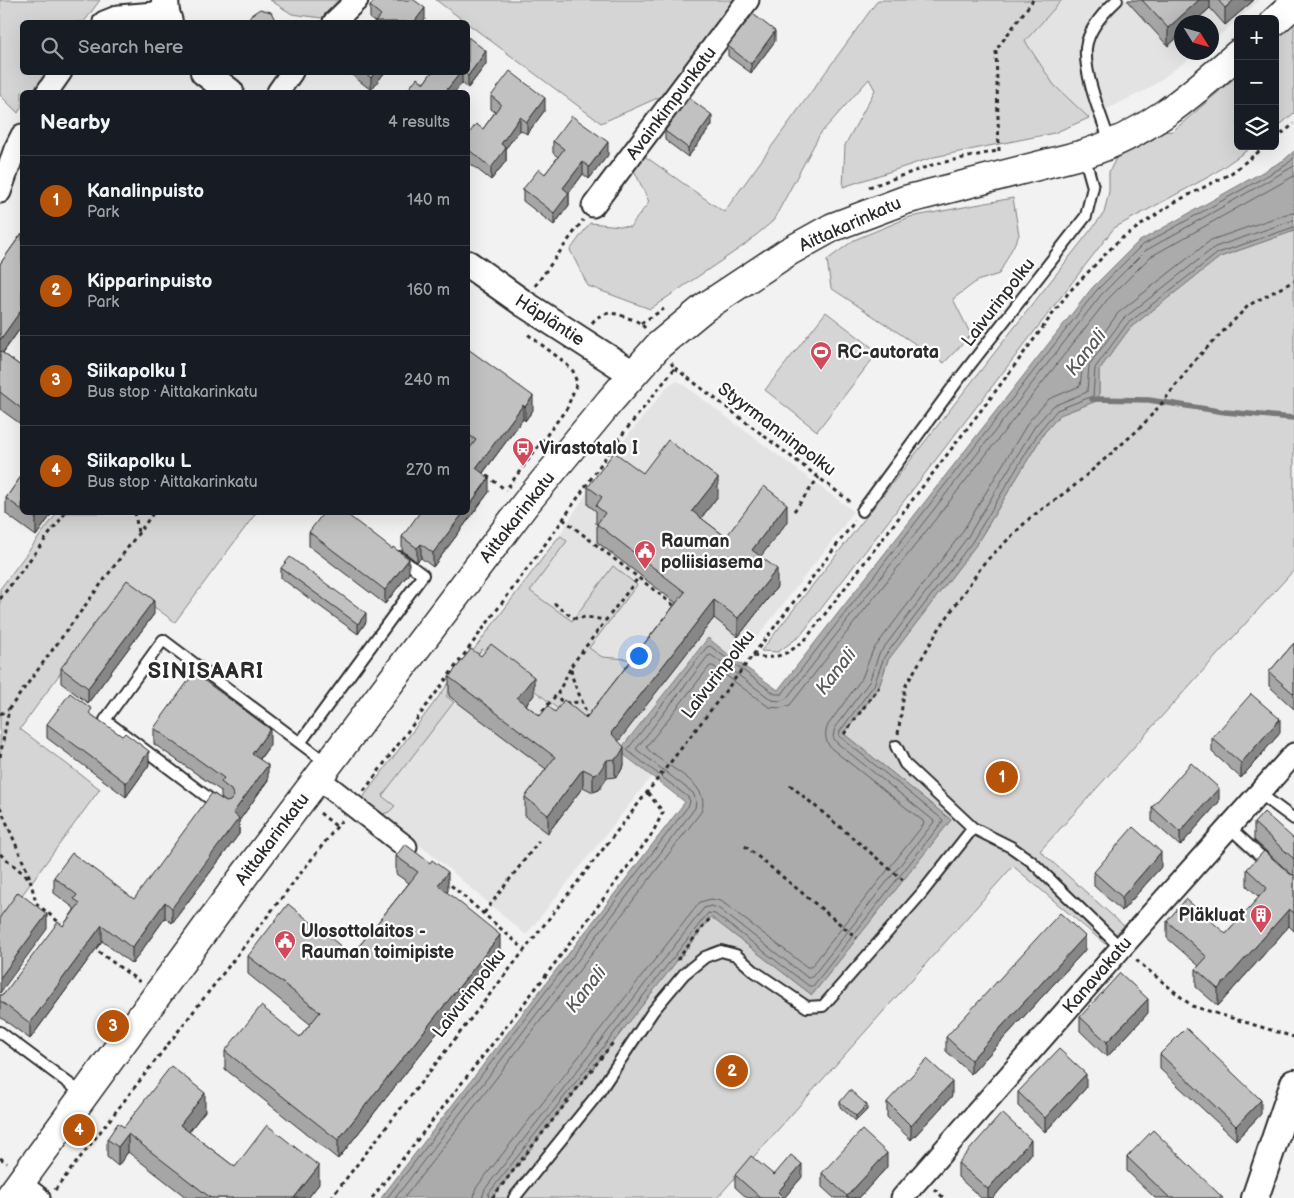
<!DOCTYPE html>
<html lang="en">
<head>
<meta charset="utf-8">
<style>
	:root { --surface:#171b24; --page:#20242c; --text:#f1f3f6; --muted:#9ea1a6; --line:#363941; --accent:#b45309 }
	body { margin:0; font-family:"Balsamiq Sans",sans-serif; background:var(--page); color:var(--text) }
	.controls { position:absolute; right:15px; top:15px; display:grid; overflow:hidden; border-radius:8px; box-shadow:0 5px 20px #0002 }
	.controls button { width:45px; height:45px; display:grid; place-items:center; padding:0; border:0; border-bottom:1px solid var(--line); background:var(--surface); color:var(--text); font:25px sans-serif }
	.compass { position:absolute; left:1174px; top:15px; width:45px; height:45px; border-radius:50%; background:var(--surface); box-shadow:0 5px 20px #0002; rotate:127deg }
	.you { position:absolute; left:638px; top:655px; width:18px; height:18px; margin:-12px; border:4px solid #fff; border-radius:50%; background:#1a73e8; box-shadow:0 0 0 8px #1a73e833 }
	.badge { display:grid; place-items:center; width:32px; height:32px; border-radius:50%; background:var(--accent); color:#fff; font-size:16px; font-weight:700 }
	.pin { position:absolute; translate:-50% -50%; border:2px solid #fff; box-shadow:0 1px 5px #0006 }
	.list { margin:0; padding:0; list-style:none }
	h2 { display:flex; justify-content:space-between; align-items:center; height:65px; margin:0; padding:0 20px; font-size:21px }
	h2 small { font-size:16px; font-weight:400; color:var(--muted) }
	.list li { display:grid; grid-template-columns:32px 1fr auto; gap:15px; align-items:center; box-sizing:border-box; height:90px; padding:0 20px; border-top:1px solid var(--line) }
	.list b { display:block; font-size:19px; white-space:nowrap }
	.list p { margin:0; font-size:16px; white-space:nowrap; color:var(--muted) }
	.list em { font-size:16px; font-style:normal; color:var(--muted) }
	.icon { flex:none; width:28px; height:28px; fill:none; stroke:currentColor; stroke-width:2; stroke-linecap:round; stroke-linejoin:round }
	.map { position:relative; flex:none; width:1294px; height:1198px; overflow:hidden }
	.search { position:absolute; background:var(--surface); box-shadow:0 5px 20px #0002; left:20px; top:20px; width:450px; height:55px; display:flex; align-items:center; gap:12px; box-sizing:border-box; padding:0 18px; border-radius:8px; color:var(--muted); font-size:19px }
	.panel { position:absolute; background:var(--surface); box-shadow:0 5px 20px #0002; left:20px; top:90px; width:450px; height:425px; border-radius:8px }
	.map>svg:first-child { display:block }
	.built { fill:#e3e3e3 }
	.green { fill:#d5d5d5; stroke:#808080 }
	.water { fill:#ababab; stroke:#787878 }
	.lines { fill:none; stroke-linecap:round; stroke-linejoin:round }
	.shore { stroke:#5e5e5e; stroke-width:1 }
	.stream { stroke:#787878; stroke-width:5.5 }
	.service-casing { stroke:#2b2b2b; stroke-width:14 }
	.minor-casing { stroke:#2b2b2b; stroke-width:25 }
	.tertiary-casing { stroke:#2b2b2b; stroke-width:30 }
	.secondary-casing { stroke:#2b2b2b; stroke-width:31 }
	.path { stroke:#2b2b2b; stroke-width:3; stroke-dasharray:4 4; stroke-linecap:butt }
	.service { stroke:#fff; stroke-width:10 }
	.minor { stroke:#fff; stroke-width:21 }
	.tertiary { stroke:#fff; stroke-width:26 }
	.secondary { stroke:#fff; stroke-width:28 }
	.wall { fill:#a6a6a6; stroke:#2b2b2b }
	.shaded-wall { fill:#878787; stroke:#2b2b2b }
	.building { fill:#c1c1c1; stroke:#2b2b2b }
	.labels { text-anchor:middle; stroke-width:4.5; stroke-linejoin:round; paint-order:stroke }
	.street-label { font-size:18px; fill:#2b2b2b; stroke:#fff }
	.poi-label { font-size:18px; font-weight:bold; fill:#2b2b2b; stroke:#fff; text-anchor:start }
	.water-label { font-size:19px; font-style:italic; fill:#585858; stroke:#fff }
	.district-label { font-size:22px; font-weight:bold; letter-spacing:1px; fill:#2b2b2b; stroke:#fff }
</style>
</head>
<body>
<div class="map">
<svg width="1294" height="1198" viewBox="0 0 1294 1198">
	<rect width="100%" height="100%" fill="#f2f2f2"/>
	<filter id="ink" filterUnits="userSpaceOnUse"><feTurbulence type="fractalNoise" baseFrequency=".02" numOctaves="2"/><feDisplacementMap in="SourceGraphic" scale="10" xChannelSelector="R" yChannelSelector="G"/><feConvolveMatrix kernelMatrix="1 2 1 2 8 2 1 2 1" color-interpolation-filters="sRGB"/></filter>
	<g filter="url(#ink)">
		<!-- built -->
		<path class="built" d="M1062,0h198l-48,42v-20h-30v30l15,1 -49,36 -59,29 -35,-33 -29,-44z
			M678,381l175,130 -10,16 -105,135 -30,-24 -89,113 33,25 -126,159 -89,-76 -72,-58 -1,-5 193,-257 50,-78 62,-76z"/>
		<!-- green -->
		<path class="green" d="M0,0h100l-16,22h-62v50l25,1 -14,19h-11v14l-4,7 -18,-18z
			M270,0h68l-16,18 -30,-4z
			M436,0h299l-73,96 -61,27z
			M878,0h184l-37,41 29,44 35,33 -35,15 -120,24 -91,30 2,-42 30,-55 -6,-11 -49,55 -47,87 -30,25 -93,63 -62,-23 -18,-36 20,-27 40,4 19,-25 -16,-34 10,-13 81,57z
			M1294,22v91l-19,16v-91z
			M1238,75v71h15l-41,29 -98,53 -314,408 -22,16 -17,-1 343,-438 5,-22v-19l9,-18 33,-21 22,-2z
			M1013,198l6,37 -20,39 -22,7 -24,18 18,36 -27,28 -113,-75 -4,-28 27,-20 56,-23z
			M1294,231v339l-254,281 84,75 -19,18 -92,-78 -296,332h-225l219,-281 101,78 139,-175 -107,-86 35,-47 9,-27 88,-115 68,-112 15,-18 40,-15v-30l31,-42 90,-71z
			M826,312l52,40 -61,79 -52,-41z
			M57,513h199l-81,109 -51,-37 -104,144 80,60 -100,136v-336z
			M561,536l6,5 -37,50 42,30 41,-55 24,19 -48,63 13,9 26,2 7,4 -47,61 -16,-4 -90,-71 -36,47 8,6 -72,94 13,10 -6,6 -6,2 -18,-13 -1,-5 193,-257z"/>
		<!-- water -->
		<path class="water" d="M1294,151v80l-74,26 -90,71 -31,42v30l-39,15 -16,18 -68,112 -88,115 -9,27 -35,47 107,86 -139,175 -101,-78 -219,281h-111l304,-396 -66,-51 89,-113 30,24 40,28 314,-402 46,-46 146,-82z"/>
		<g class="lines">
			<!-- shore -->
			<path class="shore" d="M387,1198l302,-393 1,-4 -2,-4 -61,-47 80,-103 3,-1 65,48h7l314,-403 45,-45 145,-81 8,-7
				M395,1198l300,-390 1,-7 -3,-8 -57,-44 72,-93 3,-1 61,45 8,1 6,-2 315,-404 44,-44 149,-85
				M404,1198l297,-386c13,-30 -41,-46 -55,-65l64,-81h3l56,41 12,1 9,-3 317,-405 43,-43 144,-81
				M474,1198l1,-8 4,-6 221,-282 11,-3 10,2 86,66h4l113,-143 -1,-3 -91,-72c-7,-7 -8,-15 -4,-24l34,-47 11,-28 88,-116 68,-113 20,-22 31,-13 3,-24 35,-49 93,-73 75,-26 8,-1
				M482,1198l3,-9 219,-281 7,-2 7,2 90,70 4,-1 122,-155 -1,-2 -96,-77 -4,-6 2,-10 34,-45 10,-28 88,-116 68,-112 18,-20 34,-14 2,-27 34,-46 92,-72 79,-27
				M488,1198l1,-5 219,-280 7,1 94,72h4l130,-165 -1,-2 -103,-83 1,-5 34,-46 10,-28 88,-115 68,-112 17,-20 36,-14 2,-28 32,-44 91,-71 76,-26"/>
			<!-- stream -->
			<path class="stream" d="M1092,399l57,1 76,12 69,6"/>
			<!-- service casing -->
			<g class="service-casing">
				<path id="service" d="M1110,142c-9,-26 -26,-66 -24,-94 2,-19 18,-36 31,-48
					M862,511l94,-128 130,-167 7,-29 -9,-32
					M300,743l123,-168 -24,-18
					M896,746l9,18 68,64
					M1259,793l35,26
					M218,805l-113,-85 58,-80 165,124
					M1229,827l40,37
					M0,1032l83,62
					M514,1198l83,-103 56,-84 31,-37 21,-17 16,-6 15,4 18,16 53,36 16,-1 98,-112 52,-66 38,19 20,14 90,87"/>
			</g>
			<!-- minor casing -->
			<g class="minor-casing">
				<path id="minor" d="M104,22l15,-6 47,-4
					M334,22l23,-22
					M47,92l14,-20
					M278,92l14,-20
					M0,192l15,-43 7,-14
					M593,206l155,-206
					M318,778l88,69
					M20,1183l19,15
					M902,1198l219,-250 173,-194"/>
			</g>
			<!-- tertiary casing -->
			<g class="tertiary-casing">
				<path id="tertiary" d="M165,0l1,12 3,10
					M204,72l26,20
					M468,264l55,39 110,71
					M1255,1198l39,-115"/>
			</g>
			<!-- secondary casing -->
			<g class="secondary-casing">
				<path id="secondary" d="M1275,21l19,-17
					M9,1198l237,-325 280,-370 84,-102 49,-56 46,-38 83,-55 45,-25 72,-27 179,-46c62,-19 106,-58 154,-100"/>
			</g>
			<!-- path -->
			<path class="path" d="M1275,139l19,-15
				M999,151l-3,-101 37,-50
				M869,187l66,-23 62,-13
				M535,286l48,-66
				M592,323c10,-13 23,-11 36,-5 7,2 12,4 17,10
				M641,323l23,-14
				M675,368l177,135
				M480,471l26,19
				M508,487l59,-79 10,-25 -4,-12 -10,-10 -37,-28
				M794,511l25,-34
				M135,512l3,21
				M563,519l113,88
				M0,599l66,-87
				M554,603l18,14 5,2 8,-2 21,3
				M753,656c24,4 33,-1 52,-16l187,-244 77,-104 50,-52 56,-38 55,-28 36,-28
				M570,669l-12,24 2,7 8,3 14,-1
				M0,714l8,-4
				M537,717l21,-24
				M587,719c-2,-19 -16,-34 -16,-53l67,-88
				M844,734l35,-47
				M898,734l7,-47 32,-55 47,-69 46,-45 44,-32 65,-57 24,-27 33,-43 53,-54 45,-24
				M0,757l9,-48 145,-197
				M790,785l113,95
				M364,791l193,-263 57,-83 61,-77 -4,-5
				M0,807l30,71
				M320,813l17,14
				M745,846l112,92
				M0,854l30,25 6,24 25,21
				M445,880l79,69
				M484,913l55,-72
				M92,947l48,35
				M677,960l34,-43
				M1136,960l56,46 102,31
				M0,1158l7,5
				M934,1189l10,9
				M55,1190l287,-370
				M331,1198c175,-225 352,-449 524,-677
				M372,1198l171,-219 109,-145 11,-22 -15,-19
				M492,1198l123,-158"/>
			<!-- service -->
			<use href="#service" class="service"/>
			<!-- minor -->
			<use href="#minor" class="minor"/>
			<!-- tertiary -->
			<use href="#tertiary" class="tertiary"/>
			<!-- secondary -->
			<use href="#secondary" class="secondary"/>
		</g>
		<!-- wall -->
		<path class="wall" d="M1128,0h126l-29,25 -15,-17 -16,14h-12v11l-14,13 -40,-44z
			M370,6l55,14 -2,2h-48l-5,-3z
			M775,41l-24,32 -23,-17v-10z
			M486,64l-18,24 -6,-5h-38l8,-11h36z
			M348,72h37l-14,18z
			M491,96l54,14 -18,24 -7,-4 -14,18v13l-15,19 -23,-18v-27l15,-6 12,-17 -4,-3z
			M712,125l-24,32 -23,-17v-9z
			M553,141l55,14 -19,24 -6,-5 -14,19v12l-15,20 -31,-24v-12l22,-15 13,-17 -5,-4z
			M22,233v93l-19,27 19,14v58l-22,-16v-145z
			M468,349l65,61 -8,11 -2,-2 -40,54 6,19 -56,75 -12,-9 -4,4 -15,-12v-13l67,-88 -1,-2z
			M643,473l75,23 -17,22 25,19 61,-15 -27,34 17,31 -39,50 -24,-19 -96,123 6,24 -5,9 -4,3 -8,1 -8,12 -6,2 -10,-5 -35,46 -23,-17v-19l21,-28 -97,-73v-19l85,18 -8,10 14,11 15,-4 31,6 90,-115 -79,-61v-17l-1,-1v-13l-8,-6v-18z
			M22,475v37h31l-17,24 -30,-22v-16z
			M309,532l100,41 -24,31 -76,-58z
			M281,568l85,54 -8,12 -77,-56z
			M154,614l-66,89 -27,-20v-15z
			M1294,643v66l-25,-23v-14z
			M92,715l57,50 -23,32 -79,-59v-14z
			M154,728l116,17 -10,14 8,21 -29,41v13l-67,89 -7,-5 -33,46 -30,-23 -72,98 -30,-22v-22h3l60,-69 11,-16v-2l-20,-15v-16l80,22 92,-97 -5,-4v-7l-67,-47z
			M1280,733l-39,45 -29,-26v-14z
			M1219,802l-39,44 -28,-25v-14z
			M1254,823l40,16v92l-5,-5 -71,80 -22,-19v-18l3,-3 -32,-28v-17l59,13 33,-37 -12,-11v-17l45,6 -38,-35z
			M396,856l52,35 -1,1 53,61 -162,206 -113,-90v-18l75,-14 10,-13 -62,-50v-18l104,-1 57,-72 -13,-9z
			M1161,867l-39,44 -28,-25v-14z
			M1085,950l-114,124 -25,-23v-14z
			M1148,1013l-41,44 -27,-26v-14z
			M1160,1054l101,60 -25,26 -76,-71z
			M1086,1088l-41,44 -27,-26v-14z
			M952,1096l-41,44 -24,-23v-15z
			M840,1102l27,8 -11,11 -16,-14z
			M205,1111l-16,21 46,35 84,17 -11,14h-121l-59,-46 -10,14 -11,-9v-18l17,-12z
			M1031,1154l-38,44h-12l-23,-21v-14z
			M1127,1157l96,41h-68l-28,-27z
			M887,1167l-28,31h-25l-12,-11v-14z
			M735,1175h39l28,2 -18,21h-37l-12,-11z"/>
		<!-- shaded-wall -->
		<path class="shaded-wall" d="M1199,0h11v8l-16,14h-12v11l-14,13v-18z
			M1234,0h20l-29,25v-17z
			M425,8v12l-2,2h-9z
			M775,31v10l-24,32v-9z
			M486,51v13l-18,24v-12z
			M375,72h10l-14,18v-12z
			M461,72h1v11l-7,9h-10z
			M545,98v12l-18,24v-12z
			M712,115v10l-24,32v-9z
			M520,117v13l-14,18v13l-15,19v-12l10,-24z
			M608,142v13l-19,24v-12z
			M583,162v12l-15,20 1,-1v12l-15,20v-12l9,-25z
			M22,309v17l-22,30v-16z
			M533,396v14l-8,11v-14z
			M523,405v14l-47,63v-14z
			M489,478v14l-56,75v-14l31,-41h4v-5z
			M718,478v18l-26,34v-19z
			M787,504v18l-35,46v-18z
			M41,512h12l-17,24v-17z
			M421,544v14l-4,4v-14z
			M409,559v14l-24,31v-14z
			M777,569v18l-39,50v-19z
			M154,600v14l-66,89v-15z
			M714,600v18l-103,133v-18z
			M366,613v9l-8,12v-10z
			M534,677v18l-17,21v-18z
			M1280,719v14l-39,45v-15z
			M270,729v16l-18,24v-15z
			M624,747v18l-5,9 -4,3v-18z
			M149,751v14l-23,32v-14z
			M607,760v18l-8,12 -6,2v-18z
			M268,765v15l-29,41v13l-67,89v-15l61,-95z
			M583,769v18l-35,46v-18z
			M1219,788v14l-39,44v-14z
			M1161,852v15l-39,44v-14z
			M448,872v19l-10,13v-19z
			M165,902v16l-33,46v-16z
			M1289,909v17l-71,80v-17z
			M47,914v15l-47,64v-15z
			M102,925v16l-72,98v-16z
			M500,935v18l-162,206v-19z
			M1085,936v14l-114,124v-14z
			M1148,999v14l-41,44v-15z
			M1086,1074v14l-41,44v-14z
			M952,1082v14l-41,44v-14z
			M205,1093v18l-25,32v-18z
			M1261,1100v14l-25,26v-14z
			M867,1105v5l-11,11v-5z
			M128,1134v18l-10,14v-19z
			M1031,1140v14l-38,44h-5v-9z
			M887,1153v14l-28,31h-12v-2z
			M802,1164v13l-18,21 -6,-6z
			M319,1166v18l-11,14h-14z"/>
		<!-- building -->
		<path class="building" d="M375,0h39l11,8 -11,14h-39l6,-7 -11,-9z
			M1142,0h57l-31,28z
			M1218,0h16l-9,8z
			M260,9l11,3 5,10h-28l3,-7z
			M753,14l22,17 -24,33 -23,-18z
			M468,37l18,14 -18,25 -4,-4h4z
			M510,71l35,27 -18,24 -7,-5 -19,27 5,4 -15,20 -23,-19v-14l8,-11 7,5 18,-25 -10,-8z
			M364,72h11l-4,6z
			M432,72h29l-16,20h-39l11,-14 7,5z
			M689,98l23,17 -24,33 -23,-17z
			M572,116l36,26 -19,25 -6,-5 -20,26 6,5 -15,20 -31,-24 16,-20 6,5 19,-25 -11,-8z
			M22,233v76l-22,31v-76z
			M468,349l65,47 -8,11 -2,-2 -47,63 13,10 -21,29v-56l8,-11 -8,-6z
			M0,351l22,16v42l-22,-17z
			M668,440l50,38 -26,33 34,26 38,-51 23,18 -35,46 25,19 -39,49 -24,-18 -103,133 13,14 -5,9 -4,3 -8,1 -8,12 -6,2 -10,-5 -35,46 -23,-18 30,-40 -106,-80 22,-28 10,7 10,-12 43,33 -17,21 23,18 8,-10 7,6 9,-12 22,18 99,-126 -88,-68 8,-11 -9,-7 6,-9 -14,-10 26,-35 29,21z
			M22,475v35l-16,-12z
			M27,512h14l-5,7z
			M324,512h20l48,37 1,-2 16,12 -24,31 -76,-58z
			M420,512h44l-31,41 -12,-9 -4,4 -15,-11z
			M290,557l76,56 -8,11 -77,-56z
			M127,580l27,20 -66,88 -27,-20z
			M1294,643v51l-25,-22z
			M194,673l76,56 -18,25 16,11 -35,48 6,5 -67,90 -7,-6 -33,46 -30,-23 -72,98 -30,-22v-6h3l55,-73 5,4 17,-23 -6,-4 3,-4 -23,-18 18,-24 62,46 78,-106 14,9 4,-1 4,-5 -3,-6 -10,-8 3,-4 -70,-50z
			M70,693l22,16 -3,4 33,23 3,-3 24,18 -23,32 -79,-59z
			M1251,694l29,25 -39,44 -29,-25z
			M1191,763l28,25 -39,44 -28,-25z
			M1264,812l30,27v20l-40,-36z
			M1133,827l28,25 -39,45 -28,-25z
			M405,844l25,19 2,-3 16,12 -10,13 62,50 -162,205 -113,-89 36,-45 39,31 20,-25 -72,-56 40,-52 64,51 66,-83 -22,-16z
			M1264,851l26,23 4,1v38l-5,-4 -71,80 -22,-20 11,-12 -40,-36 19,-22 40,35 41,-46 -20,-19z
			M18,892l29,22 -47,64v-61z
			M1060,913l25,23 -114,124 -25,-23z
			M1120,973l28,26 -41,43 -27,-25z
			M1186,1028l75,72 -25,26 -76,-72z
			M1059,1049l27,25 -41,44 -27,-26z
			M927,1059l25,23 -41,44 -24,-24z
			M171,1066l34,27 -25,32 55,42 32,-42 52,41 -25,32h-83l-83,-64 -10,13 -11,-8 11,-16 6,4z
			M850,1090l17,15 -11,11 -16,-14z
			M1002,1113l29,27 -43,49 -30,-26z
			M862,1130l25,23 -40,43 -25,-23z
			M1153,1130l70,68h-53l-43,-41z
			M791,1155l11,9 -24,28 6,6h-23l-26,-23 16,-19 23,19z"/>
	</g>
	<!-- icons -->
	<defs>
		<g id="stadium-pin" transform="scale(1.125)"><path d="M0 17L-7.5 6A9.5 9.5 0 1 1 7.5 6Z" fill="#d1495b" stroke="#fff"/><path d="M0-5a6.5 5 0 1 0 0 10a6.5 5 0 1 0 0-10ZM-3.5-1.8h7v3.6h-7Z" fill="#fff"/></g>
		<g id="bus-pin" transform="scale(1.125)"><path d="M0 17L-7.5 6A9.5 9.5 0 1 1 7.5 6Z" fill="#d1495b" stroke="#fff"/><path d="M-5-6H5V4H4V6H2V4H-2V6H-4V4H-5ZM-3.5-4V0h7V-4ZM-3.5 1.2v1.5H-2V1.2ZM2 1.2v1.5H3.5V1.2Z" fill="#fff"/></g>
		<g id="civic-pin" transform="scale(1.125)"><path d="M0 17L-7.5 6A9.5 9.5 0 1 1 7.5 6Z" fill="#d1495b" stroke="#fff"/><path d="M-.6-6.5H3V-4.5H.6V-3L4-1V1h2V6H-6V1h2V-1L-.6-3ZM-1.2 2.5V6h2.4V2.5Z" fill="#fff"/></g>
		<g id="building-pin" transform="scale(1.125)"><path d="M0 17L-7.5 6A9.5 9.5 0 1 1 7.5 6Z" fill="#d1495b" stroke="#fff"/><path d="M-4-6H4V6H1V3H-1V6H-4ZM-2.5-4.3h1.7v1.8h-1.7ZM.8-4.3h1.7v1.8H.8ZM-2.5-1h1.7V.8h-1.7ZM.8-1h1.7V.8H.8Z" fill="#fff"/></g>
	</defs>
	<g fill-rule="evenodd">
		<use href="#stadium-pin" x="821" y="352"/>
		<use href="#bus-pin" x="523" y="448"/>
		<use href="#civic-pin" x="645" y="551"/>
		<use href="#building-pin" x="1261" y="915"/>
		<use href="#civic-pin" x="285" y="941"/>
	</g>
	<g class="labels">
		<!-- street labels -->
		<g class="street-label">
			<text transform="translate(671 103) rotate(-53)" y="6">Avainkimpunkatu</text>
			<text transform="translate(850 224) rotate(-24)" y="6">Aittakarinkatu</text>
			<text transform="translate(998 302) rotate(-52)" y="6">Laivurinpolku</text>
			<text transform="translate(550 320) rotate(33)" y="6">Häpläntie</text>
			<text transform="translate(777 429) rotate(37)" y="6">Styyrmanninpolku</text>
			<text transform="translate(517 517) rotate(-52)" y="6">Aittakarinkatu</text>
			<text transform="translate(718 674) rotate(-52)" y="6">Laivurinpolku</text>
			<text transform="translate(272 839) rotate(-53)" y="6">Aittakarinkatu</text>
			<text transform="translate(1097 975) rotate(-49)" y="6">Kanavakatu</text>
			<text transform="translate(469 993) rotate(-52)" y="6">Laivurinpolku</text>
		</g>
		<!-- poi labels -->
		<g class="poi-label">
			<text x="837" y="358">RC-autorata</text>
			<text x="539" y="454">Virastotalo I</text>
			<text x="661" y="547">Rauman<tspan x="661" dy="21">poliisiasema</tspan></text>
			<text x="1245" y="921" text-anchor="end">Pläkluat</text>
			<text x="301" y="937">Ulosottolaitos -<tspan x="301" dy="21">Rauman toimipiste</tspan></text>
		</g>
		<!-- water labels -->
		<g class="water-label">
			<text transform="translate(1085 352) rotate(-52)" y="7">Kanali</text>
			<text transform="translate(835 671) rotate(-52)" y="7">Kanali</text>
			<text transform="translate(585 989) rotate(-52)" y="7">Kanali</text>
		</g>
		<!-- district labels -->
		<g class="district-label">
			<text x="206" y="678">SINISAARI</text>
		</g>
	</g>
</svg>
<div class="controls">
<button>+</button>
<button>−</button>
<button><svg class="icon" aria-label="layers" viewBox="0 0 24 24"><path d="M12 4l9 5-9 5-9-5zM3 14l9 5 9-5"/></svg></button>
</div>
<svg class="compass" viewBox="-18 -18 36 36"><path d="M0-13l5 13h-10z" fill="#e53935"/><path d="M0 13l5-13h-10z" fill="#9ea1a6"/></svg>
<div class="you"></div>
<div class="pin badge" style="left:1002px;top:777px">1</div>
<div class="pin badge" style="left:732px;top:1071px">2</div>
<div class="pin badge" style="left:113px;top:1026px">3</div>
<div class="pin badge" style="left:79px;top:1130px">4</div>
<div class="search"><svg class="icon" aria-label="search" viewBox="0 0 24 24"><circle cx="10" cy="10" r="6"/><path d="M15 15l6 6"/></svg>Search here</div>
<section class="panel">
<h2>Nearby<small>4 results</small></h2>
<ul class="list">
<li><span class="badge">1</span><div><b>Kanalinpuisto</b><p>Park</p></div><em>140 m</em></li>
<li><span class="badge">2</span><div><b>Kipparinpuisto</b><p>Park</p></div><em>160 m</em></li>
<li><span class="badge">3</span><div><b>Siikapolku I</b><p>Bus stop · Aittakarinkatu</p></div><em>240 m</em></li>
<li><span class="badge">4</span><div><b>Siikapolku L</b><p>Bus stop · Aittakarinkatu</p></div><em>270 m</em></li>
</ul>
</section>
</div>
</body>
</html>
